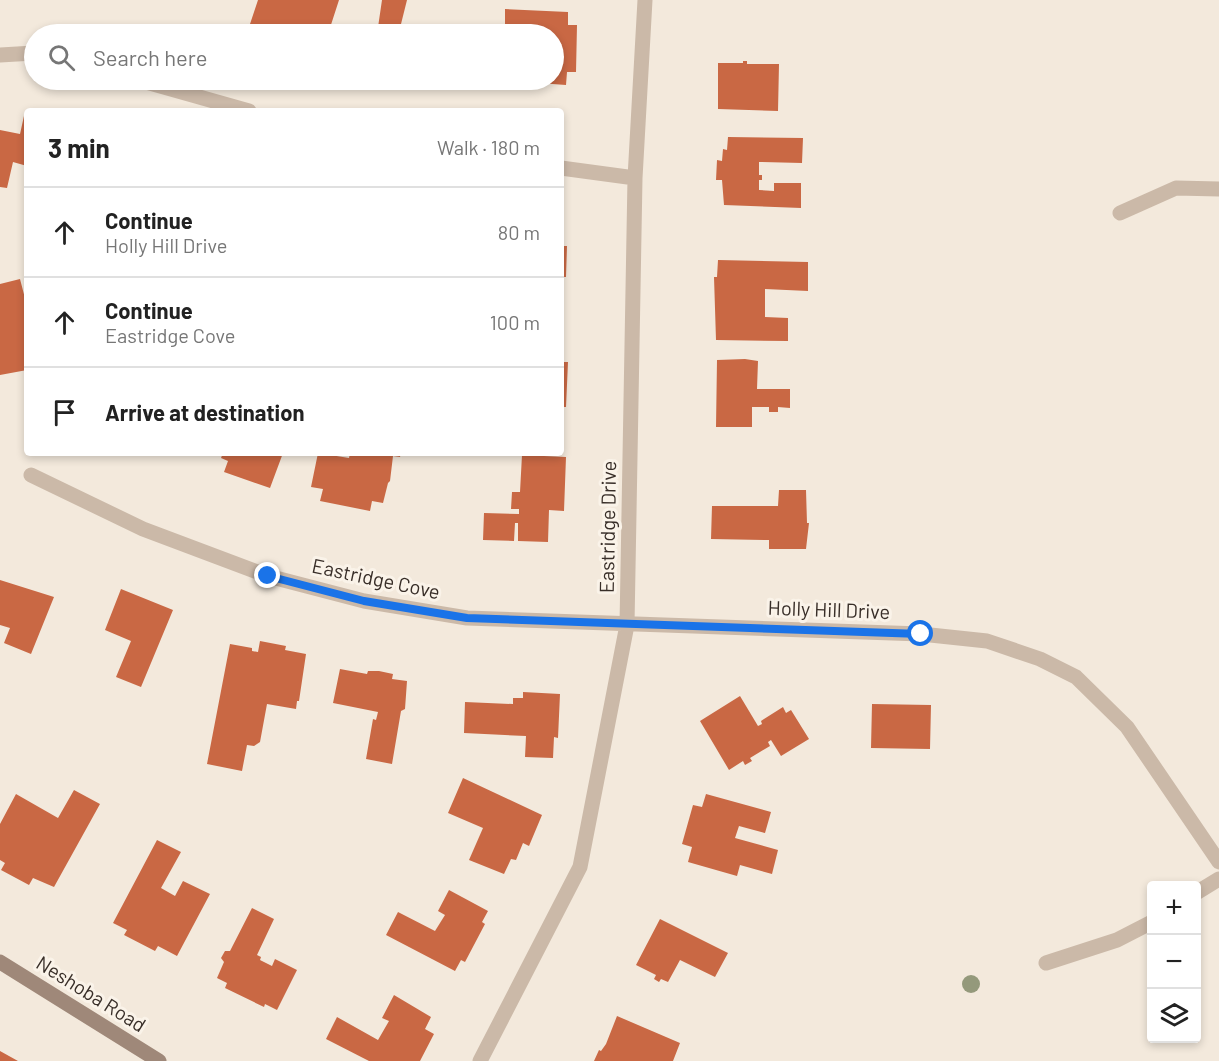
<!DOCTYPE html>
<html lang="en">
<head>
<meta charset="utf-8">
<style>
	:root { --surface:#fff; --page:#f6f6f6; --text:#222; --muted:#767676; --line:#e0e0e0 }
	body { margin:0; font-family:Barlow,sans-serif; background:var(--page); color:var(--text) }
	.controls { position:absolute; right:18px; bottom:18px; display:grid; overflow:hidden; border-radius:6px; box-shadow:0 3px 9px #0003 }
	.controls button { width:54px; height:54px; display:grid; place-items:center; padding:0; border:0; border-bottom:2px solid var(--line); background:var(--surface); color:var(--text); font:30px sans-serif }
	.stop { position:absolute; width:18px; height:18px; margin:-14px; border:4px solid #1a73e8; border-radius:50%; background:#fff }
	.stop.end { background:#1a73e8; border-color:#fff; box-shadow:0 2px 6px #0008 }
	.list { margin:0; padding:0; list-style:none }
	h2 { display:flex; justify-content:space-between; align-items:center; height:78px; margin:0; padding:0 24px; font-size:26px }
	h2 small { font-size:20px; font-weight:400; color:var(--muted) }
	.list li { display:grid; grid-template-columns:39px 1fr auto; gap:18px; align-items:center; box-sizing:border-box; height:90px; padding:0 24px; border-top:2px solid var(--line) }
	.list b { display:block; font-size:22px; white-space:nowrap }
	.list p { margin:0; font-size:20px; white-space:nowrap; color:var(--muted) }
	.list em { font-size:20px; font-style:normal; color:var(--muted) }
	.icon { flex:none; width:33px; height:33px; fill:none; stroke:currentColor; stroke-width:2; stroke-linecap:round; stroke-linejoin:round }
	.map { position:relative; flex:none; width:1219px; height:1061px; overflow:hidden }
	.search { position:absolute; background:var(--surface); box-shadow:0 3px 9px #0003; left:24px; top:24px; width:540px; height:66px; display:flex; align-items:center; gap:15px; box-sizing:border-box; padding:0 21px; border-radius:33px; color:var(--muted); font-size:22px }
	.panel { position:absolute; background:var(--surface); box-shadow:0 3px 9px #0003; left:24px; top:108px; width:540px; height:348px; border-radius:6px }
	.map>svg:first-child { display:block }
	.building { fill:#c96844 }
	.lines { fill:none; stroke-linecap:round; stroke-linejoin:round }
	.street { stroke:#cbb9a8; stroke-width:15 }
	.secondary { stroke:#9f8879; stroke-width:15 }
	.tree { fill:#94997b }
	.route { stroke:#1a73e8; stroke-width:8 }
	.labels { text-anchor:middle; stroke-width:6; stroke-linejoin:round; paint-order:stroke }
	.street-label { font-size:20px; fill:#382e28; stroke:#faf3e9 }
</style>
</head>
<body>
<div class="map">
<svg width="1219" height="1061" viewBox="0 0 1219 1061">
	<rect width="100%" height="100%" fill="#f3e9dc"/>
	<!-- building -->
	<path class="building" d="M258,0h81l-11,34h-38l-40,-10z
		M382,0h25l-6,24 40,10h-64z
		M505,9l63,3v13h9l-1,47h-9l-1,13 -27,-2 -3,1v4h-15v-5l-38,2v-5h71v-46l-49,-2z
		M743,61h4v3h32l-1,47 -60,-2v-46h25z
		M24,116h3v50l-14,-4 -6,26 -7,-1v-57l20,4z
		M728,137l75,1 -1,25 -43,-1v13h3v5h-3v10l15,1v-8h27v25l-77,-3 -2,-25h-6l1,-20 5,1 1,-12 4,1z
		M561,246h6l-1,31h-5z
		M718,260l90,2v29l-43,-2v28l23,1v23l-72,-1 -2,-63h3z
		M20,279l7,27v64l-27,5v-91z
		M745,359l13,2 -1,28h33v19l-12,-1v5h-9v-5h-17v20h-36l1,-67z
		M561,362h7l-2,45h-5z
		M223,453h60l-13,35 -46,-16 4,-11 -7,-3z
		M318,453l31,5 1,-5h51l-1,4 -7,-1 -3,25 -2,2 -5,20 -11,-2 -2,10 -50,-10 3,-12 -12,-2z
		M522,455l44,2 -2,54 -15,-1 -1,32 -30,-1v-18h-3l-1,18 -31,-1 1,-27 35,1v-5h-8l1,-17h8z
		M779,490h27l1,33h2l-3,26h-37v-9l-58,-1 1,-33h66z
		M0,580l54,17 -23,57 -27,-11 6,-15 -10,-3z
		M121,589l52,21 -32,77 -25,-10 15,-36 -26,-11z
		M260,641l26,5 -1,4 21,4 -7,47h-2l-1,8 -29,-5 -7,38 -6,4 -7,-1 -5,26 -35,-7 23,-120 22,4v3l6,1z
		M340,669l27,5 1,-3h11l14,3 -1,5 15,2 -2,28 -4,2 -9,53 -26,-5 7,-40 3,1 2,-8 -45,-9z
		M523,692l37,2 -2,44 -4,-1 -1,21 -28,-1 1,-21 -62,-3 1,-31 48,2v-6h10z
		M740,696l18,30 4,-2 -1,-3 22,-14 3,6 5,-3 18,29 -28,17 -10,-16 -3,2 2,4 -20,12 2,3 -7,4 -2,-4 -14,9 -29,-49z
		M872,704l59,1 -1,44 -59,-1z
		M463,778l79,37 -13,31 -6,-3 -7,17 -5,-1 -7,15 -35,-14 14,-32 -35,-15z
		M74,790l26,14 -46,83 -21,-9 -4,7 -28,-15 4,-7 -5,-3v-36l16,-30 42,24z
		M706,794l65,18 -6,21 -26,-7 -4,12 43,12 -6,24 -32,-9 -3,11 -49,-14 4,-15 -10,-3 11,-39 9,2z
		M157,840l24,12 -20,36 14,8 8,-15 27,13 -33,62 -19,-10 -3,5 -31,-16 3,-5 -14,-7z
		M449,890l39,21 -6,11 3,2 -20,38 -4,-2 -6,11 -69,-36 12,-23 37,19 10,-16 -7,-4z
		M252,908l22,11 -17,36 4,2 -1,3 12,6 3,-7 22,11 -20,40 -12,-6 -1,3 -39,-19 2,-5 -10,-5 7,-16 -3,-4 4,-7h5z
		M660,919l68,34 -13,24 -35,-17 -12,22 -7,-3 -2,3 -5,-3 2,-4 -20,-10z
		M394,995l37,22 -6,12 9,5 -14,27h-51l-43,-22 11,-22 41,23 11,-19 -7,-3z
		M617,1016l63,27 -7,18h-79l5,-11 2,1 5,-7z
		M0,1051l18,10h-18z"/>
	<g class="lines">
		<!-- street -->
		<path class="street" d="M0,55l34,-2
			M139,80l110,31
			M561,168l74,10
			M1120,213l56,-25 43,1
			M31,475l112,54 125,47 96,25 103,17 454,16 66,7 53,18 36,18 51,50 92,135
			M1196,893l23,-14
			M1046,963l71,-23 35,-18
			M480,1061l100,-194 47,-242 8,-447 10,-178"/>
		<!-- secondary -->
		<path class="secondary" d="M0,962l159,99"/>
	</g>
	<!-- trees -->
	<circle class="tree" cx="971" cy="984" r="9"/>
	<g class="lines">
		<!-- route -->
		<path class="route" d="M268,576l96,25 103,17 454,16"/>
	</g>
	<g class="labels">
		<!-- street labels -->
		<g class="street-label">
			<text transform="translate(608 527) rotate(-89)" y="7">Eastridge Drive</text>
			<text transform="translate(376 579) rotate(12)" y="7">Eastridge Cove</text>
			<text transform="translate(829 610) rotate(2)" y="7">Holly Hill Drive</text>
			<text transform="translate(91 994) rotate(32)" y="7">Neshoba Road</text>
		</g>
	</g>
</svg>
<div class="controls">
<button>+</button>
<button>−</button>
<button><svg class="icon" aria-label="layers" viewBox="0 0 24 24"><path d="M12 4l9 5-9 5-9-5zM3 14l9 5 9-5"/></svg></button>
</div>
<div class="stop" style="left:921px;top:634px"></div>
<div class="stop end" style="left:268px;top:576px"></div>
<div class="search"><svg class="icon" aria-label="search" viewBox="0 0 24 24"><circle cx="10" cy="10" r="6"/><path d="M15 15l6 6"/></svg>Search here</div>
<section class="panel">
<h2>3 min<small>Walk · 180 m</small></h2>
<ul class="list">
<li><svg class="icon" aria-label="ahead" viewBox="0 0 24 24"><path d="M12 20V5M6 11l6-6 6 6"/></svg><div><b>Continue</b><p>Holly Hill Drive</p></div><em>80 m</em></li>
<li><svg class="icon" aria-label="ahead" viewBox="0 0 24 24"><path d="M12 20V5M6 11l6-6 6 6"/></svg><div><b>Continue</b><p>Eastridge Cove</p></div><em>100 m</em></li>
<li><svg class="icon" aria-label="arrive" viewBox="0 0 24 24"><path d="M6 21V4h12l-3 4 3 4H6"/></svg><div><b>Arrive at destination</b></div></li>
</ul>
</section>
</div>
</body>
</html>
